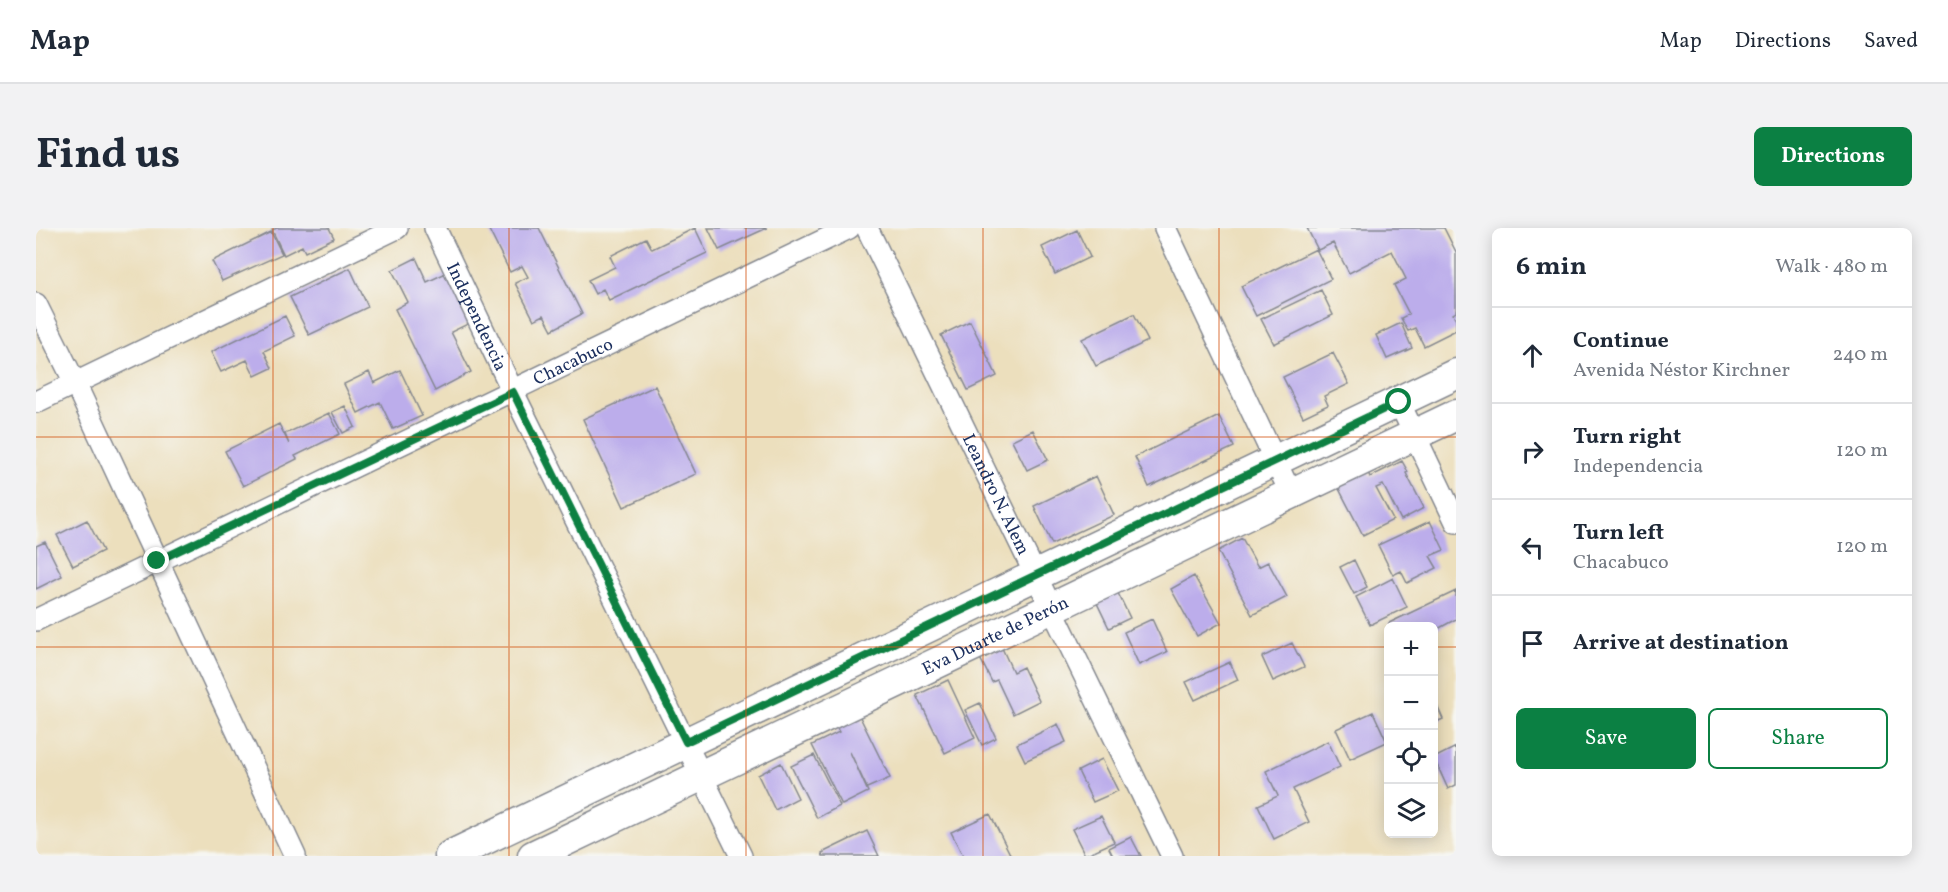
<!DOCTYPE html>
<html lang="en">
<head>
<meta charset="utf-8">
<style>
	:root { --surface:#fff; --page:#f2f2f3; --text:#1f2937; --muted:#747a83; --line:#e0e1e3; --accent:#0b8043 }
	body { margin:0; font-family:Vollkorn,serif; background:var(--page); color:var(--text) }
	.controls { position:absolute; right:18px; bottom:18px; display:grid; overflow:hidden; border-radius:9px; box-shadow:0 3px 15px #0003 }
	.controls button { width:54px; height:54px; display:grid; place-items:center; padding:0; border:0; border-bottom:2px solid var(--line); background:var(--surface); color:var(--text); font:30px sans-serif }
	.stop { position:absolute; width:18px; height:18px; margin:-14px; border:4px solid #0b8043; border-radius:50%; background:#fff }
	.stop.end { background:#0b8043; border-color:#fff; box-shadow:0 2px 6px #0008 }
	.list { margin:0; padding:0; list-style:none }
	h2 { display:flex; justify-content:space-between; align-items:center; height:78px; margin:0; padding:0 24px; font-size:26px }
	h2 small { font-size:20px; font-weight:400; color:var(--muted) }
	.list li { display:grid; grid-template-columns:39px 1fr auto; gap:18px; align-items:center; box-sizing:border-box; height:96px; padding:0 24px; border-top:2px solid var(--line) }
	.list b { display:block; font-size:22px; white-space:nowrap }
	.list p { margin:0; font-size:20px; white-space:nowrap; color:var(--muted) }
	.list em { font-size:20px; font-style:normal; color:var(--muted) }
	.actions { display:flex; gap:12px; padding:18px 24px }
	.actions a { flex:1; padding:14px 0; border:2px solid var(--accent); border-radius:9px; text-align:center; font-size:21px; color:var(--accent) }
	.actions .main { background:var(--accent); color:#fff }
	.icon { flex:none; width:33px; height:33px; fill:none; stroke:currentColor; stroke-width:2; stroke-linecap:round; stroke-linejoin:round }
	.map { position:relative; flex:none; width:1420px; height:628px; overflow:hidden; border-radius:9px }
	header { display:flex; align-items:center; gap:36px; box-sizing:border-box; height:84px; padding:0 30px; background:var(--surface); border-bottom:2px solid var(--line) }
	header strong { font-size:28px }
	nav { display:flex; gap:33px; margin-inline-start:auto; font-size:21px }
	.intro { display:flex; align-items:center; justify-content:space-between; box-sizing:border-box; height:144px; padding:0 36px }
	h1 { margin:0; font-size:42px }
	.button { padding:15px 27px; border-radius:9px; background:var(--accent); color:#fff; font-size:21px; font-weight:700 }
	main { display:flex; gap:36px; padding:0 36px }
	aside { flex:1; background:var(--surface); border-radius:9px; box-shadow:0 3px 15px #0003 }
	.map>svg:first-child { display:block }
	.building { fill:#bcadeb }
	.lines { fill:none; stroke-linecap:round; stroke-linejoin:round }
	.street-casing { stroke:#84878e; stroke-width:24 }
	.secondary-casing { stroke:#84878e; stroke-width:33 }
	.street { stroke:#fff; stroke-width:21 }
	.secondary { stroke:#fff; stroke-width:30 }
	.route { stroke:#0b8043; stroke-width:8 }
	.grid { fill:none; stroke:#d45514; stroke-width:1.5; stroke-opacity:0.55 }
	.labels { text-anchor:middle; stroke-width:6; stroke-linejoin:round; paint-order:stroke }
	.street-label { font-size:18px; fill:#1b2f5e; stroke:#f6f6f2 }
</style>
</head>
<body>
<header>
<strong>Map</strong>
<nav><a>Map</a><a>Directions</a><a>Saved</a></nav>
</header>
<div class="intro"><h1>Find us</h1><a class="button">Directions</a></div>
<main>
<div class="map">
<svg width="1420" height="628" viewBox="0 0 1420 628">
	<rect width="100%" height="100%" fill="#f6f6f2"/>
	<filter id="ink" filterUnits="userSpaceOnUse"><feTurbulence type="fractalNoise" baseFrequency=".0167" numOctaves="2"/><feDisplacementMap in="SourceGraphic" scale="12" xChannelSelector="R" yChannelSelector="G"/><feConvolveMatrix kernelMatrix="1 2 1 2 8 2 1 2 1" color-interpolation-filters="sRGB"/></filter>
	<filter id="wash" filterUnits="userSpaceOnUse"><feTurbulence type="fractalNoise" baseFrequency=".008" numOctaves="4" result="noise"/><feDisplacementMap in="SourceGraphic" scale="24" xChannelSelector="R" yChannelSelector="G"/><feGaussianBlur stdDeviation="1.35" result="paint"/><feColorMatrix in="noise" values="0 0 0 0 0 0 0 0 0 0 0 0 0 0 0 0 0 1.4 0 .05"/><feComposite in="paint" operator="in"/></filter>
	<g filter="url(#wash)">
		<rect width="100%" height="100%" fill="#ecdfbd"/>
		<g id="blocks">
			<!-- building -->
			<path class="building" d="M241,0h52l5,10 -29,14 -3,-6 -18,9 -12,-25z
				M452,0h51l43,86 -30,16 -8,-15 -10,5 -19,-37 13,-6 -6,-11 -12,6z
				M659,0l12,25 -98,47 -6,-11 -8,5 -7,-14 27,-13 -5,-11 36,-18 6,11z
				M672,0h59l-48,22z
				M1271,0h137l12,24v60l-3,2 3,5v11l-32,16 -9,-18 -7,3 -7,-13 8,-4 -15,-29 12,-6 -14,-28 -43,22 -16,-30 -15,7z
				M1041,2l13,27 -35,17 -13,-27z
				M235,4l11,22 -60,27 -10,-20z
				M1280,21l15,30 -75,37 -15,-30z
				M380,30l11,24 21,-10 24,50 -21,10 20,40 -36,19 -40,-82 13,-7 -16,-32z
				M314,40l18,39 -59,28 -19,-38z
				M1285,62l12,25 -59,29 -13,-25z
				M1098,86l14,27 -52,25 -14,-27z
				M249,88l10,20 -31,15 8,17 -17,8 -8,-16 -26,12 -10,-20z
				M934,93l27,55 -29,14 -27,-55z
				M1365,95l11,25 -25,11 -11,-24z
				M1297,125l16,31 -25,12 4,9 -25,12 -20,-40z
				M364,142l22,46 -29,13 -13,-27 -22,11 -14,-29 25,-12 5,11z
				M619,158l41,88 -72,33 -41,-88z
				M309,178l10,21 -12,6 -11,-21z
				M293,185l11,21 -45,22 2,3 -54,27 -18,-35 54,-27 10,20 -4,-10z
				M1183,188l15,31 -85,40 -14,-30z
				M997,202l15,30 -21,10 -15,-30z
				M1366,233l6,11 -2,1 18,35 -23,12 -18,-35 -7,3 17,32 -30,15 -27,-52 30,-15 4,9z
				M1060,248l18,39 -62,29 -18,-38z
				M51,292l16,31 -30,15 -16,-31z
				M1394,293l14,29 -14,6 7,12 -30,15 -6,-12 -8,4 -15,-30z
				M1206,310l16,29 10,-5 19,35 -35,18 -34,-64z
				M9,314l17,34 -26,13v-43z
				M1318,332l13,27 -13,7 -14,-27z
				M1158,348l27,47 -24,13 -26,-47z
				M1357,350l14,29 -37,18 -14,-28z
				M1081,363l13,27 -21,10 -13,-27z
				M1420,363v28l-22,12v-5h-44l-1,-3z
				M1116,391l15,33 -28,13 -15,-33z
				M1256,415l12,24 -31,14 -11,-24z
				M966,420l11,24 10,-5 16,34 -26,13 -16,-34 -5,2 -12,-24z
				M1194,434l8,18 -43,20 -9,-18z
				M912,452l27,58 -30,15 -28,-58z
				M1398,471l9,20 -9,4z
				M944,475l16,35 -14,7 -17,-35z
				M1337,484l14,30 -37,17 -14,-30z
				M822,485l32,65 -23,10 -17,-36 18,40 -26,13 -30,-60 27,-13 -4,-7z
				M1022,496l8,18 -41,19 -8,-17z
				M1292,513l12,26 -47,22 16,33 -35,17 -16,-34 20,-9 -12,-25z
				M1420,519v38l-8,4 -14,-31z
				M778,527l26,51 -23,12 -26,-52z
				M1066,531l16,32 -25,11 -15,-31z
				M745,535l17,35 -23,12 -17,-35z
				M954,586l21,42h-48l-12,-24z
				M1065,588l13,26 -29,13 -13,-26z
				M831,603l12,25h-56l-1,-3z
				M1095,609l10,19h-28l-4,-8z"/>
		</g>
	</g>
	<g filter="url(#ink)">
		<use href="#blocks" fill-opacity="0" stroke="#84878e" stroke-width="1.5"/>
		<g class="lines">
			<!-- street casing -->
			<g class="street-casing">
				<g id="street">
					<path id="s1" d="M399,0l78,164 228,464"/>
					<path id="s2" d="M831,0l305,628"/>
					<path d="M1129,0l126,266"/>
					<path d="M0,76l39,79 220,473"/>
					<path d="M0,174l361,-174"/>
					<path d="M1363,174l57,120"/>
					<path id="s3" d="M0,392l813,-392"/>
				</g>
			</g>
			<!-- secondary casing -->
			<g class="secondary-casing">
				<g id="secondary">
					<path d="M414,628l1006,-482"/>
					<path id="s4" d="M497,628l923,-441"/>
				</g>
			</g>
			<!-- street -->
			<use href="#street" class="street"/>
			<!-- secondary -->
			<use href="#secondary" class="secondary"/>
		</g>
	</g>
	<g class="lines" filter="url(#ink)">
		<!-- route -->
		<path class="route" d="M121,333l356,-169 173,350 713,-340"/>
	</g>
	<!-- grid -->
	<path class="grid" d="M237,0v628M473,0v628M710,0v628M947,0v628M1183,0v628M0,209h1420M0,419h1352M1398,419h22"/>
	<g class="labels">
		<!-- street labels -->
		<g class="street-label">
			<text dy="6" stroke="none"><textPath href="#s1" startOffset="98">Independencia</textPath></text>
			<text dy="6" stroke="none"><textPath href="#s3" startOffset="596">Chacabuco</textPath></text>
			<text dy="6" stroke="none"><textPath href="#s2" startOffset="296">Leandro N. Alem</textPath></text>
			<text dy="6" stroke="none"><textPath href="#s4" startOffset="512">Eva Duarte de Perón</textPath></text>
		</g>
	</g>
</svg>
<div class="controls">
<button>+</button>
<button>−</button>
<button><svg class="icon" aria-label="locate" viewBox="0 0 24 24"><circle cx="12" cy="12" r="6"/><path d="M12 2v4M12 18v4M2 12h4M18 12h4"/></svg></button>
<button><svg class="icon" aria-label="layers" viewBox="0 0 24 24"><path d="M12 4l9 5-9 5-9-5zM3 14l9 5 9-5"/></svg></button>
</div>
<div class="stop" style="left:1363px;top:174px"></div>
<div class="stop end" style="left:121px;top:333px"></div>
</div>
<aside>
<h2>6 min<small>Walk · 480 m</small></h2>
<ul class="list">
<li><svg class="icon" aria-label="ahead" viewBox="0 0 24 24"><path d="M12 20V5M6 11l6-6 6 6"/></svg><div><b>Continue</b><p>Avenida Néstor Kirchner</p></div><em>240 m</em></li>
<li><svg class="icon" aria-label="right" viewBox="0 0 24 24"><path d="M7 20v-9h11M14 6l5 5-5 5"/></svg><div><b>Turn right</b><p>Independencia</p></div><em>120 m</em></li>
<li><svg class="icon" aria-label="left" viewBox="0 0 24 24"><path d="M17 20v-9H6M10 6l-5 5 5 5"/></svg><div><b>Turn left</b><p>Chacabuco</p></div><em>120 m</em></li>
<li><svg class="icon" aria-label="arrive" viewBox="0 0 24 24"><path d="M6 21V4h12l-3 4 3 4H6"/></svg><div><b>Arrive at destination</b></div></li>
</ul>
<div class="actions"><a class="main">Save</a><a>Share</a></div>
</aside>
</main>
</body>
</html>
